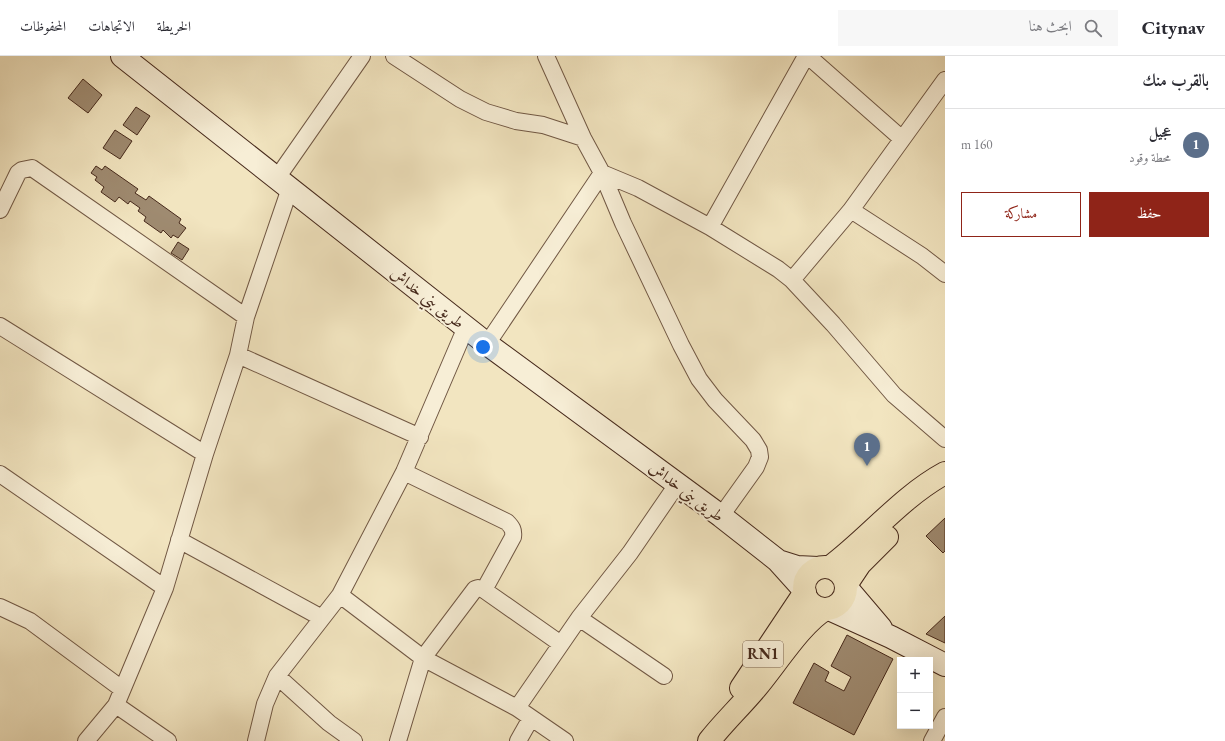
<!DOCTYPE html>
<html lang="ar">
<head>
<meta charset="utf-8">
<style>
	:root { --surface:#fff; --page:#f7f7f7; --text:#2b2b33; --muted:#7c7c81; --line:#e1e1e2; --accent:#8f2418 }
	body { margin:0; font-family:"EB Garamond",Amiri,serif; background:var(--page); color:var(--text); direction:rtl }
	.controls { position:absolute; right:12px; bottom:12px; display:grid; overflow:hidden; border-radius:0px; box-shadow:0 4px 16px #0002 }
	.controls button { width:36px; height:36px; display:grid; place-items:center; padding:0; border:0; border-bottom:1px solid var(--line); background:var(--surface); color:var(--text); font:20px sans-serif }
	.you { position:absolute; left:483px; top:291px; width:14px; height:14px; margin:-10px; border:3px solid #fff; border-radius:50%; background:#1a73e8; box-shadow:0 0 0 6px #1a73e833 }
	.badge { display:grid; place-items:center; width:26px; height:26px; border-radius:50%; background:var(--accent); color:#fff; font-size:13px; font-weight:700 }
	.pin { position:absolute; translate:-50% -33px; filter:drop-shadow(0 1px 2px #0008) }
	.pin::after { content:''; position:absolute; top:21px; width:14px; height:12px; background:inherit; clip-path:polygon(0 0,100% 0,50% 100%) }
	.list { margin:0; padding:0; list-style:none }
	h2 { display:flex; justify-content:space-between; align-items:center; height:52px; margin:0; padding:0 16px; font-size:17px }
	h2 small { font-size:13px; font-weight:400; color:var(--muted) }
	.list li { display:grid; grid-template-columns:26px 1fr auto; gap:12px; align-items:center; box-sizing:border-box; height:72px; padding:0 16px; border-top:1px solid var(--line) }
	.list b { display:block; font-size:15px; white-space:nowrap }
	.list p { margin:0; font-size:13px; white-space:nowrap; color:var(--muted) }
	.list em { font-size:13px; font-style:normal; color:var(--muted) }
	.actions { display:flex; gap:8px; padding:12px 16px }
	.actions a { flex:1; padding:9px 0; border:1px solid var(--accent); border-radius:0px; text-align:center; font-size:14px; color:var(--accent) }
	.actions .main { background:var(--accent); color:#fff }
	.icon { flex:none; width:22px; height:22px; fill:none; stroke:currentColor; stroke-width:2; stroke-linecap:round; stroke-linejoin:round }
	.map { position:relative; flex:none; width:945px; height:685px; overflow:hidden; direction:ltr }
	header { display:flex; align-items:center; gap:24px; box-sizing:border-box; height:56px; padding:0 20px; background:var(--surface); border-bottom:1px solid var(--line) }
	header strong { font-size:19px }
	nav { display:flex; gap:22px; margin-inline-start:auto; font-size:14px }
	.search { width:280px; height:36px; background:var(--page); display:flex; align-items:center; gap:10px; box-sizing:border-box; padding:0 14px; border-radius:0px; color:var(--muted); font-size:15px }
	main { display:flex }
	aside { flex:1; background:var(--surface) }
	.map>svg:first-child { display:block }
	.building { fill:#9f8b71; stroke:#46291b }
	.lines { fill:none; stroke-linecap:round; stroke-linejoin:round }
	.street-casing { stroke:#715844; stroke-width:18 }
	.secondary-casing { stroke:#46291b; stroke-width:24 }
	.primary-casing { stroke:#46291b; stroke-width:24 }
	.street { stroke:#f7eed6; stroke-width:16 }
	.secondary { stroke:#f7eed6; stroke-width:22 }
	.primary { stroke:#f2e5c0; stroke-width:22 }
	.labels { text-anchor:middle; stroke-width:4; stroke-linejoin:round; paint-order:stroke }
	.shield { fill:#f7eed6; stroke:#7b6453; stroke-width:1 }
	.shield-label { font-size:15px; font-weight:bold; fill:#46291b }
	.street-label { font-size:16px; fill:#46291b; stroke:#f7eed6 }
</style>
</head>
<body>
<header>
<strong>Citynav</strong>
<div class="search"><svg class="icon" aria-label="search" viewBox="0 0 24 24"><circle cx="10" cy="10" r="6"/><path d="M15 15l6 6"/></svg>ابحث هنا</div>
<nav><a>الخريطة</a><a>الاتجاهات</a><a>المحفوظات</a></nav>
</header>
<main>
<aside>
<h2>بالقرب منك<small></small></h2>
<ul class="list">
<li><span class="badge" style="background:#5c6f8a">1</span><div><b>عجيل</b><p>محطة وقود</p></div><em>160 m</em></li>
</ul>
<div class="actions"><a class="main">حفظ</a><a>مشاركة</a></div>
</aside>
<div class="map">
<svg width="945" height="685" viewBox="0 0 945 685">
	<rect width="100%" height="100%" fill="#f2e5c0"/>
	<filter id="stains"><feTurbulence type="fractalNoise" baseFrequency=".005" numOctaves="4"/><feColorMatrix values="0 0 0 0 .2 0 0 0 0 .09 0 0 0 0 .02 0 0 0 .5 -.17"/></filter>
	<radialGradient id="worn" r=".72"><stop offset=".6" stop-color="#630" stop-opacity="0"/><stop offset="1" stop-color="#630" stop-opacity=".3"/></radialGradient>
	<!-- building -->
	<path class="building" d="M83,23l19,16 -14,18 -20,-15z
		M136,51l14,9 -13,19 -14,-10z
		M115,74l17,11 -12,18 -17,-11z
		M96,110l6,4 3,-4 33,23 -3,4 11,7 3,-4 32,23 -2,4 7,5 -8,10 -5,-3 -2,3 -8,-8 -2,3 -17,-12 2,-4 -8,-6 2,-3 -10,-7 -2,3 -9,-7 -4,5 -14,-10 3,-5 -9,-7 2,-3 -6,-4z
		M178,186l11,7 -7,11 -11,-7z
		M945,462v33l-2,2 -17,-17z
		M945,560v27l-19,-9z
		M847,579l46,24 -39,76 -61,-32 21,-40 15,9 -4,9 19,10 7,-14 -20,-11z"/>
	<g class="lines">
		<!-- street casing -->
		<g class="street-casing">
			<path id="street" d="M394,0l66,43 26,13 30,9 27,4 40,13
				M546,0l37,82 19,35 21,50 58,122 18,34 16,21 38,40 6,10 1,7 -4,10 -35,49
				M808,0l93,82
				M277,122l85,-122
				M0,154l18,-37 4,-3 10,-2 214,149
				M851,154l71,46 23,18
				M710,171l96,-171
				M792,224l59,-70 94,-130
				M0,270l205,128
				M487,288l115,-171 36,15 72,39 68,42 14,11 41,44 61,71 51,44
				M238,299l182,82
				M404,416l103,50c5,5 7,8 6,15l-29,53
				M0,418l165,114
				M179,484l143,78
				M340,539l83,63 94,50 48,33
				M0,551l30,14 92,68
				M579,562l85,58
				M277,620l52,47 25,18
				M116,649l52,36
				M517,652l62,-90 51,-65 48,-70
				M86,685l30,-36 49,-117 40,-134 33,-99 8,-38 44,-129
				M256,685l9,-37 12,-28 63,-81 64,-123 62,-145
				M398,685l25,-83 52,-69 3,-1 6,2 77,54
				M518,685l13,-23
				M932,685l13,-24"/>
		</g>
		<!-- secondary casing -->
		<g class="secondary-casing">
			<path id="secondary" d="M122,0l365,288 234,172 56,44 27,30
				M778,505l19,6 21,1
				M847,532l34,40
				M829,553l62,28 54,28"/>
		</g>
		<!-- primary casing -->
		<g class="primary-casing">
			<path id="primary" d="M830,511c40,-30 71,-70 115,-94
				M804 532a21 21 0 1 1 42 0a21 21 0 1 1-42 0Z
				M846,529l14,-21 27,-27
				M741,632l64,-96
				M709,685c15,-19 32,-35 47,-53 19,-22 46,-66 70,-79"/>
		</g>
		<!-- street -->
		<use href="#street" class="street"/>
		<!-- secondary -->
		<use href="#secondary" class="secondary"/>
		<!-- primary -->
		<use href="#primary" class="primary"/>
	</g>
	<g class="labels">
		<!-- shield labels -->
		<rect class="shield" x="743" y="585" width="40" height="26" rx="3"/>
		<g class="shield-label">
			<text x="763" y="603">RN1</text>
		</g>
		<!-- street labels -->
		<g class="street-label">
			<text transform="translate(428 241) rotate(38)" y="6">طريق بني خداش</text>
			<text transform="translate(687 435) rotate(37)" y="6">طريق بني خداش</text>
		</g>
	</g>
	<rect width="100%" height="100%" filter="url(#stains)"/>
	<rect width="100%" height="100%" fill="url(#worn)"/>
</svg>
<div class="controls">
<button>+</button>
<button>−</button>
</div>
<div class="you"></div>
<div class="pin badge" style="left:867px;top:410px;background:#5c6f8a">1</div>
</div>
</main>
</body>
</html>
